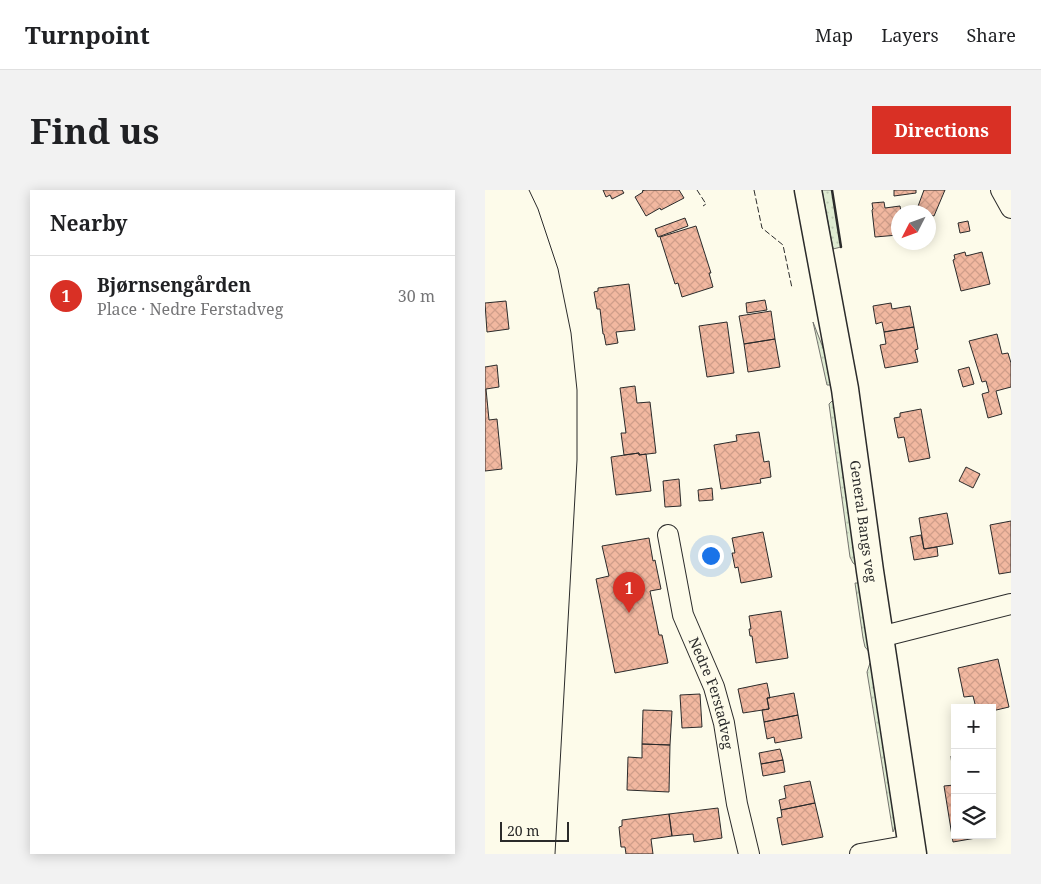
<!DOCTYPE html>
<html lang="en">
<head>
<meta charset="utf-8">
<style>
	:root { --surface:#fff; --page:#f2f2f2; --text:#202124; --muted:#757577; --line:#e0e0e0; --accent:#d93025 }
	body { margin:0; font-family:"Noto Serif",serif; background:var(--page); color:var(--text) }
	.controls { position:absolute; right:15px; bottom:15px; display:grid; overflow:hidden; border-radius:0px; box-shadow:0 2px 12px #0003 }
	.controls button { width:45px; height:45px; display:grid; place-items:center; padding:0; border:0; border-bottom:1px solid var(--line); background:var(--surface); color:var(--text); font:25px sans-serif }
	.compass { position:absolute; left:406px; top:15px; width:45px; height:45px; border-radius:50%; background:var(--surface); box-shadow:0 2px 12px #0003; rotate:228deg }
	.scale { position:absolute; left:15px; bottom:12px; width:69px; box-sizing:border-box; padding-left:5px; border:2px solid #2b2b2b; border-top:0; font-size:14px; line-height:18px; white-space:nowrap; color:#2b2b2b; -webkit-text-stroke:4px #fdfbea; paint-order:stroke }
	.you { position:absolute; left:225px; top:365px; width:18px; height:18px; margin:-12px; border:4px solid #fff; border-radius:50%; background:#1a73e8; box-shadow:0 0 0 8px #1a73e833 }
	.badge { display:grid; place-items:center; width:32px; height:32px; border-radius:50%; background:var(--accent); color:#fff; font-size:16px; font-weight:700 }
	.pin { position:absolute; translate:-50% -41px; filter:drop-shadow(0 1px 2px #0008) }
	.pin::after { content:''; position:absolute; top:26px; width:18px; height:15px; background:inherit; clip-path:polygon(0 0,100% 0,50% 100%) }
	.list { margin:0; padding:0; list-style:none }
	h2 { display:flex; justify-content:space-between; align-items:center; height:65px; margin:0; padding:0 20px; font-size:21px }
	h2 small { font-size:16px; font-weight:400; color:var(--muted) }
	.list li { display:grid; grid-template-columns:32px 1fr auto; gap:15px; align-items:center; box-sizing:border-box; height:80px; padding:0 20px; border-top:1px solid var(--line) }
	.list b { display:block; font-size:19px; white-space:nowrap }
	.list p { margin:0; font-size:16px; white-space:nowrap; color:var(--muted) }
	.list em { font-size:16px; font-style:normal; color:var(--muted) }
	.icon { flex:none; width:28px; height:28px; fill:none; stroke:currentColor; stroke-width:2; stroke-linecap:round; stroke-linejoin:round }
	.map { position:relative; flex:none; width:526px; height:664px; overflow:hidden; border-radius:0px }
	header { display:flex; align-items:center; gap:30px; box-sizing:border-box; height:70px; padding:0 25px; background:var(--surface); border-bottom:1px solid var(--line) }
	header strong { font-size:24px }
	nav { display:flex; gap:28px; margin-inline-start:auto; font-size:18px }
	.intro { display:flex; align-items:center; justify-content:space-between; box-sizing:border-box; height:120px; padding:0 30px }
	h1 { margin:0; font-size:35px }
	.button { padding:12px 22px; border-radius:0px; background:var(--accent); color:#fff; font-size:18px; font-weight:700 }
	main { display:flex; gap:30px; padding:0 30px }
	aside { flex:1; background:var(--surface); border-radius:0px; box-shadow:0 2px 12px #0003 }
	.map>svg:first-child { display:block }
	.grass { fill:url(#grass-dots); stroke:#74746e }
	.building { fill:url(#building-cross-hatch); stroke:#2b2b2b }
	.lines { fill:none; stroke-linecap:round; stroke-linejoin:round }
	.minor-casing { stroke:#2b2b2b; stroke-width:22 }
	.tertiary-casing { stroke:#2b2b2b; stroke-width:29 }
	.minor { stroke:#fdfbea; stroke-width:20 }
	.tertiary { stroke:#fdfbea; stroke-width:26 }
	.tram { stroke:#2b2b2b; stroke-width:1 }
	.fence { stroke:#2b2b2b; stroke-width:1; stroke-dasharray:6 2.5; stroke-linecap:butt }
	.wall { stroke:#2b2b2b; stroke-width:2.5 }
	.labels { text-anchor:middle; stroke-width:4; stroke-linejoin:round; paint-order:stroke }
	.street-label { font-size:14px; fill:#2b2b2b; stroke:#fdfbea }
</style>
</head>
<body>
<header>
<strong>Turnpoint</strong>
<nav><a>Map</a><a>Layers</a><a>Share</a></nav>
</header>
<div class="intro"><h1>Find us</h1><a class="button">Directions</a></div>
<main>
<aside>
<h2>Nearby<small></small></h2>
<ul class="list">
<li><span class="badge">1</span><div><b>Bjørnsengården</b><p>Place · Nedre Ferstadveg</p></div><em>30 m</em></li>
</ul>
</aside>
<div class="map">
<svg width="526" height="664" viewBox="0 0 526 664">
	<defs>
		<pattern id="grass-dots" width="8" height="8" patternUnits="userSpaceOnUse" patternTransform="scale(1.25)"><rect width="8" height="8" fill="#deebd1"/><path d="M2 2h.1M6 6h.1" fill="none" stroke="#bfcab4" stroke-width="1.8" stroke-linecap="round"/></pattern>
		<pattern id="building-cross-hatch" width="8" height="8" patternUnits="userSpaceOnUse" patternTransform="scale(1.25)"><rect width="8" height="8" fill="#f2b8a0"/><path d="M0 0l8 8M0 8l8-8" fill="none" stroke="#d09e8a"/></pattern>
	</defs>
	<rect width="100%" height="100%" fill="#fdfbea"/>
	<!-- grass -->
	<path class="grass" d="M337,0h10l9,57 -8,2z
		M328,132l14,36 6,27h-6z
		M347,211l2,1 22,163 -3,-2 -3,-6 -21,-153z
		M370,393h6l11,72 -7,-8 -2,-9z
		M385,473l2,1 26,155 -5,13 -26,-160z"/>
	<!-- building -->
	<path class="building" d="M118,0h19l2,3 -12,6 -2,-4 -4,2z
		M160,0h34l5,8 -23,12 -1,-2 -14,8 -11,-19 8,-5 -1,-1z
		M409,0h22v3l-22,3z
		M439,0h21l-11,26 -6,-2v-2h-4l-7,-3z
		M399,12l1,6 15,-2 1,6h-3v23l-23,2 -3,-27 1,-1 -1,-6z
		M200,28l3,8 -30,11 -3,-8z
		M483,31l2,10 -10,2 -2,-10z
		M211,36l15,47h-2l4,14 -31,10 -4,-14 -3,1 -15,-47z
		M480,62l1,4 16,-4 8,32 -29,7 -8,-31 2,-1 -1,-4z
		M144,94l6,46 -19,2 2,11 -12,2 -2,-11h-1l-3,-25h-3l-3,-17 4,-1v-3z
		M280,110l2,10 -20,3 -1,-10z
		M21,111l3,28 -22,3 -2,-29z
		M406,113l1,6 18,-3 4,21 -30,5 -2,-10 -6,2 -3,-18z
		M286,121l4,28 -31,5 -5,-28z
		M242,132l7,51 -27,4 -8,-51z
		M429,137l4,22 -3,1 3,12 -33,6 -5,-23 6,-1 -2,-12z
		M512,144l5,20 6,-1 3,10v24l-15,4 6,23 -14,4 -6,-24 7,-2 -3,-11 -4,1 -13,-41z
		M290,149l5,28 -32,5 -4,-28z
		M12,175l2,22 -13,2 3,31 8,-1 5,50 -17,2v-104z
		M484,177l5,17 -11,3 -5,-17z
		M150,196l2,17 13,-1 6,51 -17,2v-2l-15,2 -3,-22h5l-6,-45z
		M436,219l9,49 -21,4 -5,-25 -6,1 -4,-20 6,-1v-4z
		M274,242l5,30 5,-1 2,16 -11,2 1,4 -40,6 -7,-44 23,-4 -1,-6z
		M154,263v2l7,-1 5,37 -35,4 -5,-38z
		M481,277l14,7 -7,14 -14,-7z
		M194,289l2,27 -16,1 -2,-26z
		M227,298l1,12 -14,1 -1,-11z
		M462,323l6,31 -29,5 -5,-31z
		M526,331v51l-12,2 -9,-49z
		M278,342l9,45 -31,6 -3,-16 -3,1 -3,-15h3l-3,-15z
		M436,345l3,14 13,-2 1,9 -24,4 -4,-23z
		M164,348l4,23 2,-1 6,29 -11,2 9,44h3l6,28 -53,10 -19,-94 13,-3 -7,-30z
		M296,421l7,47 -32,5 -4,-27h-2l-1,-7h2l-2,-13z
		M513,469l11,48 -17,4v-3h-16l-3,-12 -9,1 -6,-29z
		M282,493l3,15h-3l2,11 -26,4 -5,-24z
		M309,503l4,22 -34,7 -2,-12 7,-1 -2,-11z
		M215,504l2,33 -20,1 -2,-33z
		M158,520l29,1 -2,34 -28,-1z
		M313,525l4,23 -27,5 -1,-6 -7,2 -3,-17z
		M157,554l28,1 -1,47 -42,-2 1,-33 14,1z
		M295,559l3,11 -22,4 -2,-11z
		M470,565v80h21v3l-23,4 -9,-56 10,-1 -3,-29z
		M298,570l2,12 -22,4 -2,-12z
		M325,591l5,22 -34,7 -2,-10 7,-2 -2,-12z
		M330,613l8,34 -41,8 -5,-27 5,-1 -1,-7z
		M233,618l4,30 -28,4 -1,-8 -21,2 -3,-22z
		M184,624l3,22 -21,3 2,15h-27l-1,-7h-4l-2,-20 3,-1v-6z"/>
	<g class="lines">
		<!-- minor casing -->
		<g class="minor-casing">
			<g id="minor">
				<path d="M516,0l10,18"/>
				<path id="s1" d="M183,345l15,80 31,72 10,36 13,81 12,50"/>
				<path d="M395,447l131,-33"/>
				<path d="M375,664l51,-9"/>
			</g>
		</g>
		<!-- tertiary casing -->
		<g class="tertiary-casing">
			<g id="tertiary">
				<path id="s2" d="M323,0l37,199 25,182 43,283"/>
			</g>
		</g>
		<!-- minor -->
		<use href="#minor" class="minor"/>
		<!-- tertiary -->
		<use href="#tertiary" class="tertiary"/>
		<!-- tram -->
		<path class="tram" d="M44,0l9,19 20,60 13,64 6,57v70l-22,394"/>
		<!-- fence -->
		<path class="fence" d="M212,0l9,14 -3,2
			M269,0l8,38 21,17 9,43"/>
		<!-- wall -->
		<path class="wall" d="M347,0l9,57"/>
	</g>
	<g class="labels">
		<!-- street labels -->
		<g class="street-label">
			<text dy="5" stroke="none"><textPath href="#s2" startOffset="336">General Bangs veg</textPath></text>
			<text dy="5" stroke="none"><textPath href="#s1" startOffset="165">Nedre Ferstadveg</textPath></text>
		</g>
	</g>
</svg>
<div class="controls">
<button>+</button>
<button>−</button>
<button><svg class="icon" aria-label="layers" viewBox="0 0 24 24"><path d="M12 4l9 5-9 5-9-5zM3 14l9 5 9-5"/></svg></button>
</div>
<svg class="compass" viewBox="-18 -18 36 36"><path d="M0-13l5 13h-10z" fill="#e53935"/><path d="M0 13l5-13h-10z" fill="#757577"/></svg>
<div class="scale">20 m</div>
<div class="you"></div>
<div class="pin badge" style="left:144px;top:423px">1</div>
</div>
</main>
</body>
</html>
